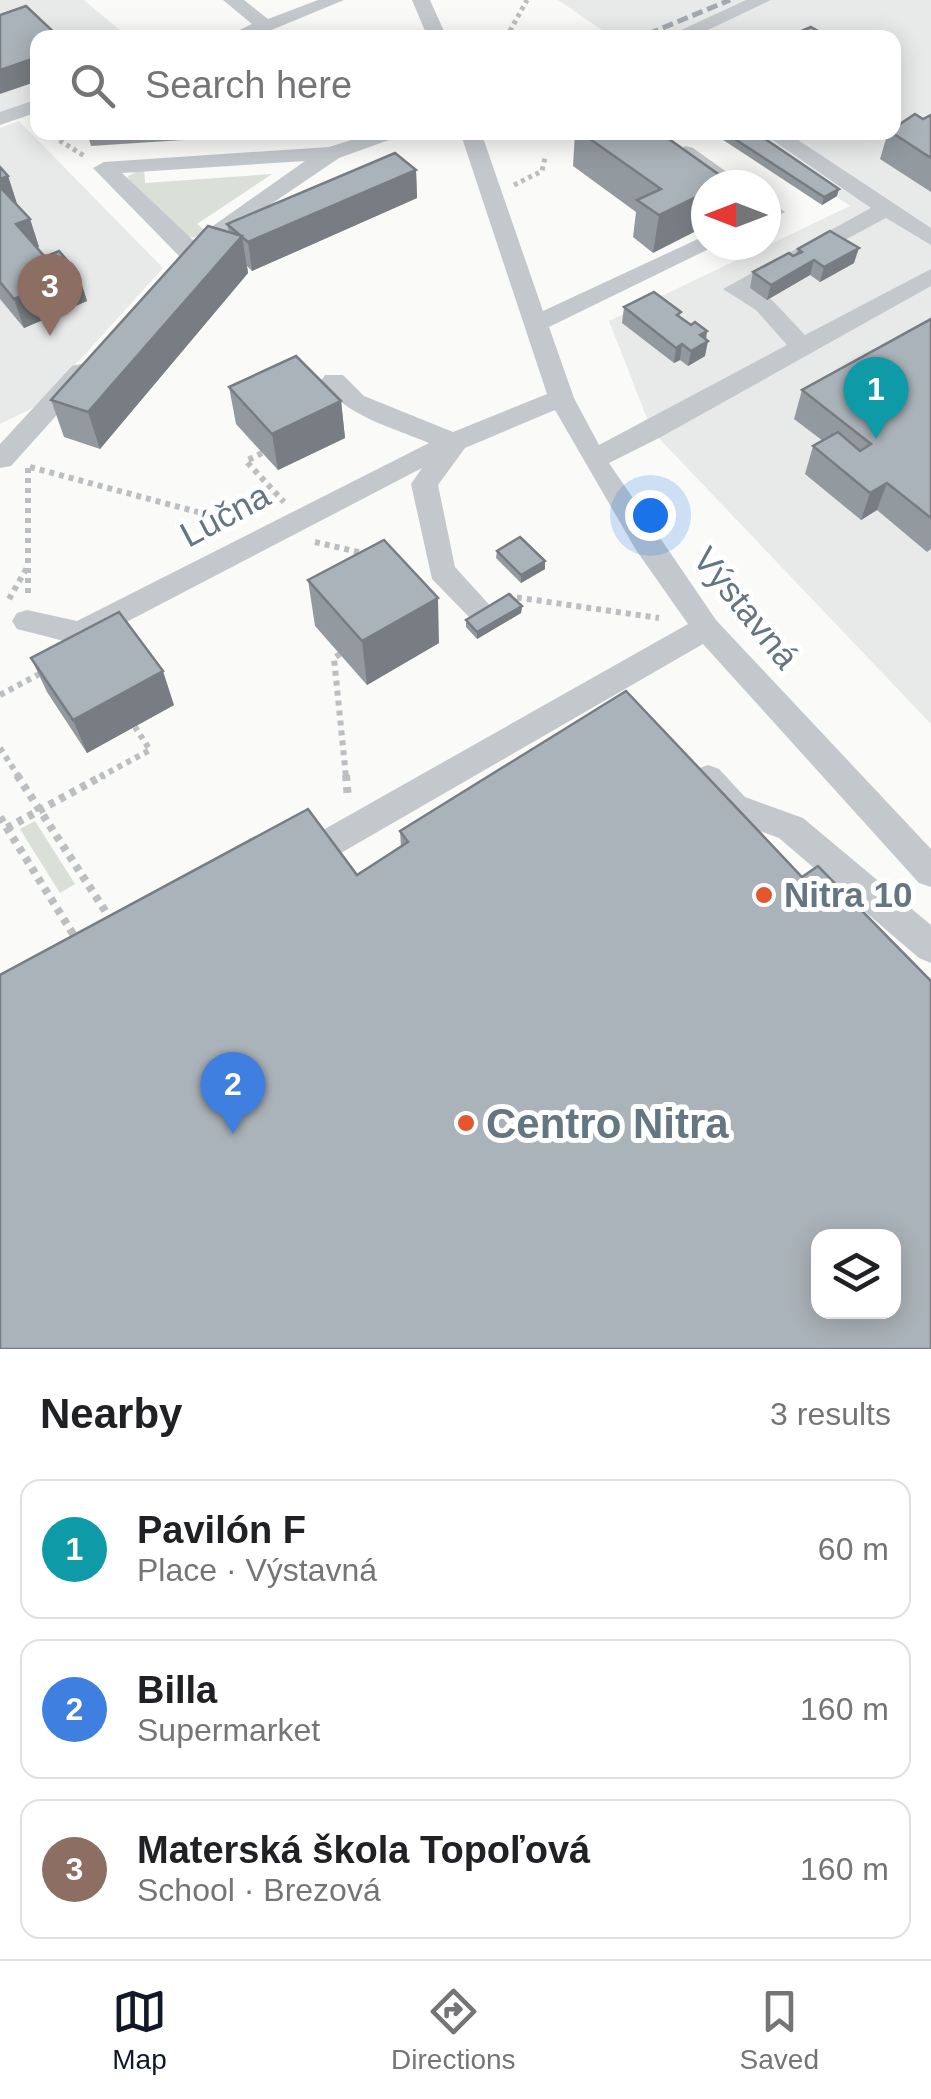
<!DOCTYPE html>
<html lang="en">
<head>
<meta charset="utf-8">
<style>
	:root { --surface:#fff; --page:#f2f2f2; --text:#202124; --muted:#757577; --line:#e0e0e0; --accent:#111827 }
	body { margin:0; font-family:Arial,sans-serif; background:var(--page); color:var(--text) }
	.controls { position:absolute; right:30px; bottom:30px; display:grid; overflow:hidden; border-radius:20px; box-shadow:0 5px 25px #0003 }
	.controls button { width:90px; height:90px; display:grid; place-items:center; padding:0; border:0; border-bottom:2px solid var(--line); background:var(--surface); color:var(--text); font:50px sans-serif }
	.compass { position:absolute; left:691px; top:170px; width:90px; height:90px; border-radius:50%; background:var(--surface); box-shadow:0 5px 25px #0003; rotate:270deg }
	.you { position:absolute; left:650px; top:515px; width:35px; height:35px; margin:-25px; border:8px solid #fff; border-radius:50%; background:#1a73e8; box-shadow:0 0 0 15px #1a73e833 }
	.badge { display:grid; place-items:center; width:65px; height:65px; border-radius:50%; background:var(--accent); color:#fff; font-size:32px; font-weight:700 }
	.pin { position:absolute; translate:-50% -82px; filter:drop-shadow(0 2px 5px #0008) }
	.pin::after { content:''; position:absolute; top:52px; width:35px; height:30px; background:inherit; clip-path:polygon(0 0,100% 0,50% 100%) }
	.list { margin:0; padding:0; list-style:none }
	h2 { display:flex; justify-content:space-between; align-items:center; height:130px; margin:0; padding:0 40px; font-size:42px }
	h2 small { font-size:32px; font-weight:400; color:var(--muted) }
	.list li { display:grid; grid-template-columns:65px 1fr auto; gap:30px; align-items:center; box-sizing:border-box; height:140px; margin:0 20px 20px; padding:0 20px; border:2px solid var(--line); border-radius:20px }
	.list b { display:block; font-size:38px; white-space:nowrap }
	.list p { margin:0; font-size:32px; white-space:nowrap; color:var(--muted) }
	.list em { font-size:32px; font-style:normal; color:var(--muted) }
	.icon { flex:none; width:55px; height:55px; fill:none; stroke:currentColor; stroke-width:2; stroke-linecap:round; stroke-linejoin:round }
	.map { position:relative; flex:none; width:931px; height:1349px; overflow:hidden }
	.search { position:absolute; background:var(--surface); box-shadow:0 5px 25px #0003; left:30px; right:30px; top:30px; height:110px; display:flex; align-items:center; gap:25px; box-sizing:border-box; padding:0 35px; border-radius:20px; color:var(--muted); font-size:38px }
	.sheet { height:610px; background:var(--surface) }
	nav { display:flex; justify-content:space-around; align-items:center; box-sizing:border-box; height:140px; border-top:2px solid var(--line); background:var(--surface); font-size:28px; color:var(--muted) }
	nav a { display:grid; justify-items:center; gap:5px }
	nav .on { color:var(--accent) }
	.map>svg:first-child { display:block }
	.built { fill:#e8e9e9 }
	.green { fill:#dadfd7 }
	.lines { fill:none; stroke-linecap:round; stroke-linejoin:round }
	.path-far2 { stroke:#bbbfc2; stroke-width:5; stroke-dasharray:4 4; stroke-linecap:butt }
	.path-far1 { stroke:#bbbfc2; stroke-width:6; stroke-dasharray:5 5; stroke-linecap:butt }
	.path { stroke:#bbbfc2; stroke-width:8; stroke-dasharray:6 6; stroke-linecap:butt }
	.minor { fill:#c3c8cc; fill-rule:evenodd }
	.rail { stroke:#a2aab0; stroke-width:5; stroke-dasharray:11 5; stroke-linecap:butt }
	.wall { fill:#929a9f }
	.shaded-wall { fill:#777d82 }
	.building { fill:#aab3b9; stroke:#777d82; stroke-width:2.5; fill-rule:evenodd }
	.poi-dot { fill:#e4572e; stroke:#fff; stroke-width:4 }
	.labels { text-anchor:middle; stroke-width:10; stroke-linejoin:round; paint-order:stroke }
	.street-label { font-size:35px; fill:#657683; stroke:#fff }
	.poi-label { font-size:35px; font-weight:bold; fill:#657683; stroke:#fff; text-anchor:start }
	.near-poi-label { font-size:42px; font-weight:bold; fill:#657683; stroke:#fff; text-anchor:start }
</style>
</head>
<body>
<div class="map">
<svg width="931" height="1349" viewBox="0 0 931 1349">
	<rect width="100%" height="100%" fill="#fafaf8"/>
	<!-- built -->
	<path class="built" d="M0,0h84l44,37 -90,1 -1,62 -37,13z
		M558,0h373v724l-279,-293 -43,-110 241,-115 -108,-73 152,-1v-94l-282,-1z
		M19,121l144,147 -124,137 -39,19v-296z"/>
	<!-- green -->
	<path class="green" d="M144,168l1,15 127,-9 -75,50 15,12 -24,1 -58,-53 -2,-8z
		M35,821l40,63 -15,9 -40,-64z"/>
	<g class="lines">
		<!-- path-far2 -->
		<path class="path-far2" d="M506,38l21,-38
			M46,132l40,25
			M514,185l28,-14 3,-13"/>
		<!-- path-far1 -->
		<path class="path-far1" d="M262,453l-16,8 38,41
			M30,467l205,55
			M28,468v128
			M315,542l52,12
			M507,596l152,22
			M9,599l19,-33
			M340,654l-6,4 12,119
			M0,695l43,-23
			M0,748l19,29
			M100,777l50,-27 -15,-23"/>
		<!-- path -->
		<path class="path" d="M17,775l96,148
			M346,775l2,24
			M0,817l78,125
			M7,828l97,-53"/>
		<!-- minor -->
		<path class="minor" d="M223,0h21l24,19 50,-19h26l-92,38h-29l29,-14z
			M412,0h18l17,38h-19z
			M746,0h25l-80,38h-27z
			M38,99v13l-38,13v-13z
			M377,132h34l-72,26 -150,102 -8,-2 -88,-90 11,-6 225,-15zM305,161l-112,79 -71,-67z
			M460,132h21l62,179 155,-72 8,-2v8h11l-168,82 25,71 25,47 188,-100 -31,-35 -33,-21 148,-81 -110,-76h25l145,96v17l-45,-27 -133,71 19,11 33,35 126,-66v17l-270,151 -52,26 107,157 215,229v38l-12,-4 -216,-239 -395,228 -12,5 -12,-5 -5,-10 5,-10 404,-228 -52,-74 -81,-140 -90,38 -27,37 17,82 39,43 -4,8 -10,3 -10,-3 -38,-39 -21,-95 11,-16 -332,173 -10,4 -63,-16 -5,-8 5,-8 10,-3 50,11 352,-178c-38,-16 -84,-27 -108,-62l4,-6h18l21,21 89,36 94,-38z
			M686,146l7,2 52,37h-25l-41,-29 -4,-4z
			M766,199l19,13 -19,10z
			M81,364l9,2 3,6 -3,6 -79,88 -11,2v-24l72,-78z
			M708,765l11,4 26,28 58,21 128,107v38l-12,-5 -140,-120 -56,-21 -31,-38 5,-10z"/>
		<!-- rail -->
		<path class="rail" d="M648,34l82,-34"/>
	</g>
	<!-- wall -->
	<path class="wall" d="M931,115v77l-51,-33 8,-27h6z
		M87,132h190v2l-186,12z
		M575,132h84l69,49v4h-22l-53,68 -20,-16 3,-25 -63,-46z
		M711,132h44l82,64 -15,9z
		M0,167l8,9 9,28 13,15 9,28 -2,1 8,9 33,16 9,28 -63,27 -24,-29z
		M416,170l1,28 -165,73 -5,-5 1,7 -148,176 -36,-12 -13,-37 178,-168 -2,-8z
		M798,249l56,14 -34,19 -10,-7 -43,25 -17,-12 3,-16 43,-18z
		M624,307l57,11 10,7 16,6 -2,25 -17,10 -8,-6 -6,3 -52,-40z
		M931,319v230l-4,3 -50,-42 -16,10 -56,-46 8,-28 10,-5 -29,-22 8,-29z
		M229,387l112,14 4,37 -67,32 -42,-46z
		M497,551l48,10v8l-24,14 -25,-25z
		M308,580l131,63 -72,42 -52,-59z
		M522,606l-1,7 -44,26 -11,-12v-7z
		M31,658l143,47 -87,48 -40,-61z
		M400,831l402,46 -445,-2 44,-28z"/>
	<!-- shaded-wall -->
	<path class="shaded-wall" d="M38,57v24l-38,13v-24z
		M416,170l1,28 -165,73 -4,-29z
		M8,176l9,28 -17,-4v-21z
		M839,189l-2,7 -15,9 2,-8z
		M706,192v34l-53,27 6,-38z
		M30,219l9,28 -14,6 -9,-29z
		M242,236l6,37 -148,176 -12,-37z
		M859,248l-5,15 -34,19 4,-15z
		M814,260l-4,15 -43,25 4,-15z
		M78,273l9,28 -63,27 -10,-29z
		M707,331l-3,12 4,-2 -3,15 -17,10 3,-15 9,-16z
		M682,344l-2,16 -6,3 2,-15z
		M341,401l4,37 -67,32 -6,-36z
		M887,483l-10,27 -16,10 9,-27z
		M545,561v8l-24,14v-8z
		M438,598l1,45 -72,42 -5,-44z
		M522,606l-1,7 -44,26v-7z
		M163,671l11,34 -87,48 -14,-33z"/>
	<!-- building -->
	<path class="building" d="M26,6l34,32h-22v19l-38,13v-55z
		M811,27l14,8 -6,3h-34z
		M915,114l8,5 8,-4v43l-40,-26h3v-4z
		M580,132h79l69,49 -7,4h-15v7l-47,23 -22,-15 24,-11z
		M724,132h31l84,57 -15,8z
		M395,153l21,17 -168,72 -21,-18z
		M0,167l8,9 -8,3z
		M0,187l30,32 -14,5 29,33 14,-6 19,22 -64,26 -14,-17z
		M208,226l34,10 -154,176 -37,-12z
		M830,231l29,17 -35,19 -10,-7 -43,25 -18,-13 36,-19 4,3 9,-4 -4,-3z
		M654,292l27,20 -4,3 14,10 4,-3 12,9 -7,4 8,6 -17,10 -9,-7 -6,4 -52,-41z
		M931,319v199l-44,-35 -17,10 -57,-47 25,-14 22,19 11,-7 -69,-54z
		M296,356l45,45 -69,33 -43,-47z
		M520,537l25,24 -24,14 -24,-24z
		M384,540l54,58 -76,43 -54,-61z
		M509,594l13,12 -45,26 -11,-12z
		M119,612l44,59 -90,49 -42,-62z
		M626,691l176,186 16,-11 113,115v368h-931v-374l308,-166 49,66 51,-33 -8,-11zM818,1236h76v76h-76z"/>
	<!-- markers -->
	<g class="poi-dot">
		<circle cx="764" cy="895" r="10"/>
		<circle cx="466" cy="1123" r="10"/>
	</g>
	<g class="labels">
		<!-- street labels -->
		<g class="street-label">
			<text transform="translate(225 515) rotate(-28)" y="12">Lúčna</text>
			<text transform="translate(746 608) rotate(51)" y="12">Výstavná</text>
		</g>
		<!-- poi labels -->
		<g class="poi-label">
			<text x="784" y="907">Nitra 10</text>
		</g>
		<!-- near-poi labels -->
		<g class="near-poi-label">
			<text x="486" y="1138">Centro Nitra</text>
		</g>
	</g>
</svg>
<div class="controls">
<button><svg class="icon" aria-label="layers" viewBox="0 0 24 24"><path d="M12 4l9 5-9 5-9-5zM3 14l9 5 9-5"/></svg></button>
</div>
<svg class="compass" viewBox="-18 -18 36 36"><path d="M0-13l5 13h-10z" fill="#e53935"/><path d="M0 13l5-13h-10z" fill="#757577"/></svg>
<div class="you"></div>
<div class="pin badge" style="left:876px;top:439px;background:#0f9aa8">1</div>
<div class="pin badge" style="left:233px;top:1134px;background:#3f7fe0">2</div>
<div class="pin badge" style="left:50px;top:336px;background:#8d6e63">3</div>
<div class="search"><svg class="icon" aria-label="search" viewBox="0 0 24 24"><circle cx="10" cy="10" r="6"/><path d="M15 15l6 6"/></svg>Search here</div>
</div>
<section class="sheet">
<h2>Nearby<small>3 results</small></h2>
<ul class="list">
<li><span class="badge" style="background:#0f9aa8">1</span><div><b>Pavilón F</b><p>Place · Výstavná</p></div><em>60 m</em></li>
<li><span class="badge" style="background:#3f7fe0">2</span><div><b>Billa</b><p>Supermarket</p></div><em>160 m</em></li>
<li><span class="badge" style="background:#8d6e63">3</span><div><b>Materská škola Topoľová</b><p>School · Brezová</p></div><em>160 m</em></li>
</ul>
</section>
<nav>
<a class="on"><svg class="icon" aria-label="map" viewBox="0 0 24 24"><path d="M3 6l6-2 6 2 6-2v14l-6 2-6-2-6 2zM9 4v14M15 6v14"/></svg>Map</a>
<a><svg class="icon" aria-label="directions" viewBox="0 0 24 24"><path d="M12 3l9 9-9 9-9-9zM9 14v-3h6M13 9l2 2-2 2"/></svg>Directions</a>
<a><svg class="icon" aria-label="saved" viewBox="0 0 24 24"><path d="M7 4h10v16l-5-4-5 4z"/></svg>Saved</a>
</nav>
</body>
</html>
